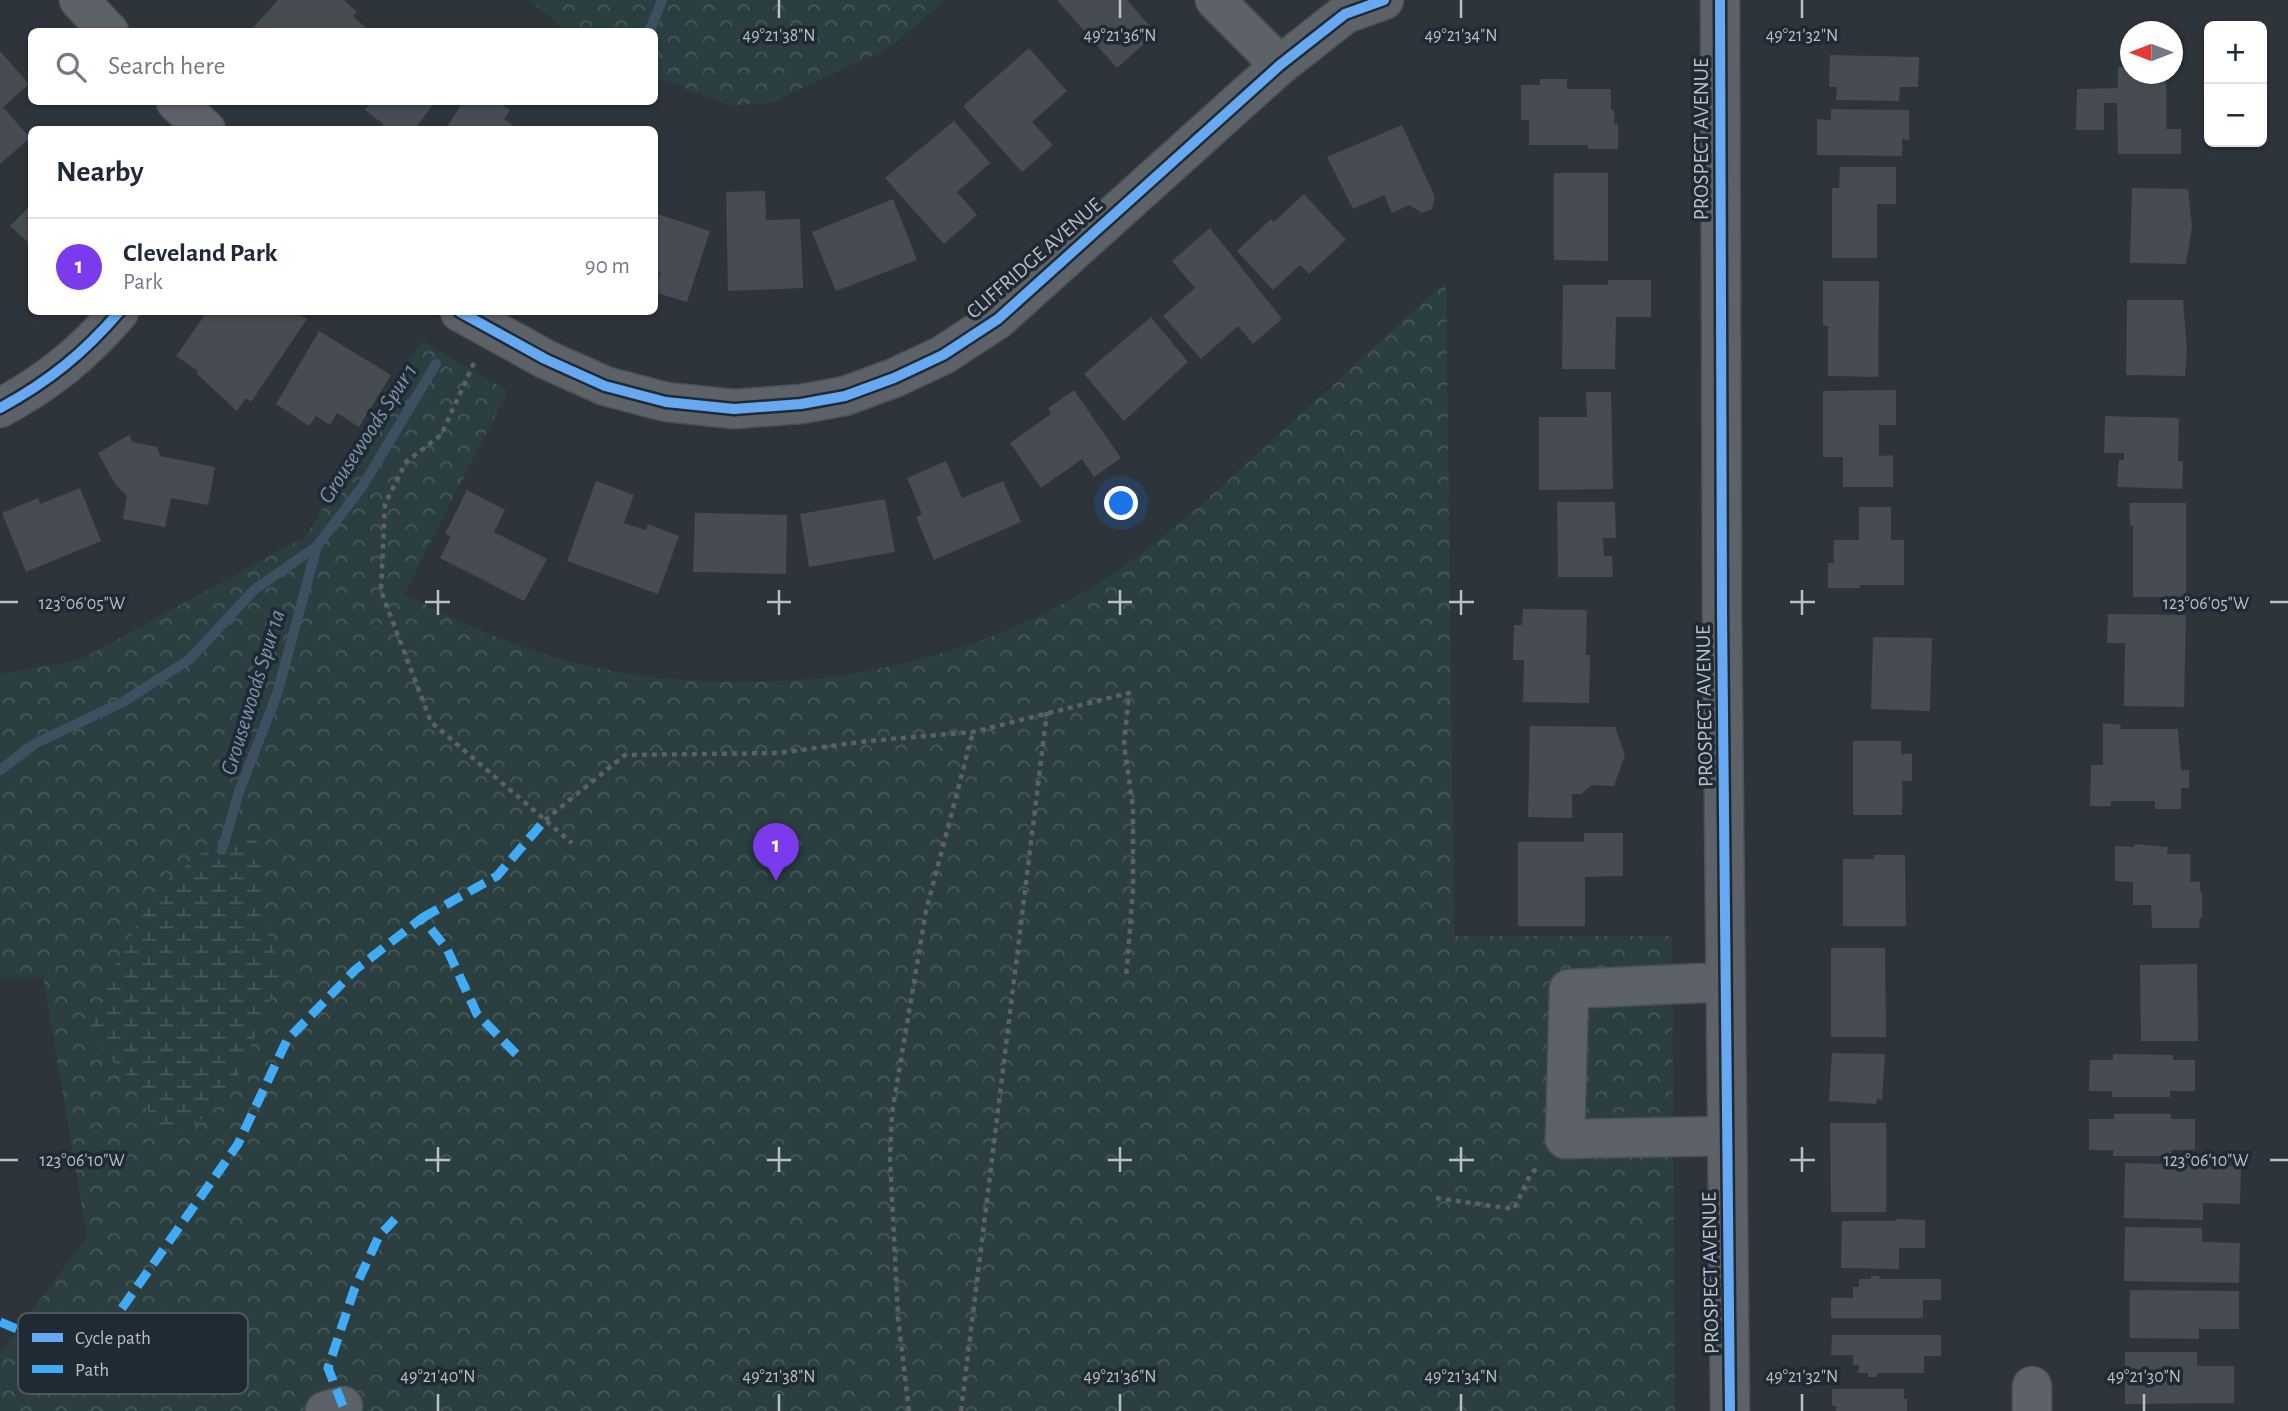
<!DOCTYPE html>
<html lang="en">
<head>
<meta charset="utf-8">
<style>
	:root { --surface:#fff; --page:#f2f2f3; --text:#1f2937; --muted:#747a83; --line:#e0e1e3; --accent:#7c3aed }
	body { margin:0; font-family:"Alegreya Sans",sans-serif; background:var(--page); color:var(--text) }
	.controls { position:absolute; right:21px; top:21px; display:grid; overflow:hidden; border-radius:10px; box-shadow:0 2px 5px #0004 }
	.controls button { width:63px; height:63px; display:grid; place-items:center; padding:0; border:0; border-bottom:2px solid var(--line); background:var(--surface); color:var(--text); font:35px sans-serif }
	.compass { position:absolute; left:2120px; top:21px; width:63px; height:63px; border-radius:50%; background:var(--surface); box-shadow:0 2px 5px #0004; rotate:270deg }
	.you { position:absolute; left:1122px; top:504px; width:24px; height:24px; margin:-18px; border:5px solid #fff; border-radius:50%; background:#1a73e8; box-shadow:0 0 0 10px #1a73e833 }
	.badge { display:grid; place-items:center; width:46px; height:46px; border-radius:50%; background:var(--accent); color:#fff; font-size:23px; font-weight:700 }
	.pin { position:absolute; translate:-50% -58px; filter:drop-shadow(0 2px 4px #0008) }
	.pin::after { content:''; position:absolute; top:37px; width:24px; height:21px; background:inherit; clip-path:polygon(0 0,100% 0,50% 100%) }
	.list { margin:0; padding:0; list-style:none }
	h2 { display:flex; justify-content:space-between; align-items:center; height:91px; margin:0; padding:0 28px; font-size:30px }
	h2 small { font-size:23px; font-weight:400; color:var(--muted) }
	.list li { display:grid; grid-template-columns:46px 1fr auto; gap:21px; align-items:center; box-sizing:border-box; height:98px; padding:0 28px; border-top:2px solid var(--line) }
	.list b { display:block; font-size:26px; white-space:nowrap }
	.list p { margin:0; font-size:23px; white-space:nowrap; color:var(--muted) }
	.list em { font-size:23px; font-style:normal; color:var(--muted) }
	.icon { flex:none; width:38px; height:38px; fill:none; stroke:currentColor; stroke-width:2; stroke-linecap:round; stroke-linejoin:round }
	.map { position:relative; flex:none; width:2288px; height:1411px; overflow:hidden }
	.search { position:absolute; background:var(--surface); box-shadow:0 2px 5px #0004; left:28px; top:28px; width:630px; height:77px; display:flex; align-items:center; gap:18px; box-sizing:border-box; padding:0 24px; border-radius:10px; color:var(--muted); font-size:26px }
	.panel { position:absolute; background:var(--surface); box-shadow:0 2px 5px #0004; left:28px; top:126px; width:630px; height:189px; border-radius:10px }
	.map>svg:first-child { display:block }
	.forest { fill:url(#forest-crowns) }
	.wetland { fill:url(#wetland-marsh) }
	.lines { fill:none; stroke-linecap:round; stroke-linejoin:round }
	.stream { stroke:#3d5062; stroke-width:10 }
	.building { fill:#464c51 }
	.minor-casing { stroke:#4a5054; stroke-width:41 }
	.path { stroke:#5b6165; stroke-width:4.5; stroke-dasharray:5 5; stroke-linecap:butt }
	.minor { stroke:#5d6268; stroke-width:38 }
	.quiet { stroke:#42abf6; stroke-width:9; stroke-dasharray:18 9; stroke-linecap:butt }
	.cycleway-casing { stroke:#202a34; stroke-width:15 }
	.cycleway { stroke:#66a8f1; stroke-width:10 }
	.ticks { fill:none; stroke:#b8c0c9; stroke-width:2.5 }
	.labels { text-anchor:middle; stroke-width:7; stroke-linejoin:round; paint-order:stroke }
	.street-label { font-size:21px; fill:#b8c0c9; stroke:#202a34 }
	.water-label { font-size:23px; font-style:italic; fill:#7b93aa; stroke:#202a34 }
	.key { fill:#202a34; stroke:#4e5761; stroke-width:2 }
	.key-label { font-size:19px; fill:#b8c0c9 }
	.ticks-label { font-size:18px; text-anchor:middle; fill:#b8c0c9; stroke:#202a34; stroke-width:7; stroke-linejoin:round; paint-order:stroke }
</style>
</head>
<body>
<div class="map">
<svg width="2288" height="1411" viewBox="0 0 2288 1411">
	<defs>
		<pattern id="forest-crowns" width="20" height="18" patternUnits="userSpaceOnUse" patternTransform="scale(1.75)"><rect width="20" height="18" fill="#2b3f40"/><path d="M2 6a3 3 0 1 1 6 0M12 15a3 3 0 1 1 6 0" fill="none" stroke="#48595a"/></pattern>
		<pattern id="wetland-marsh" width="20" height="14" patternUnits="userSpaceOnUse" patternTransform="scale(1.75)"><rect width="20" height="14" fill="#2b3f40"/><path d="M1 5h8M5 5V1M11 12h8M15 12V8" fill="none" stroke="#48595a"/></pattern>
	</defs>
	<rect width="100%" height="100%" fill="#2d343a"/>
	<!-- forest -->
	<path class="forest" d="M529,0h416l-53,46 -124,58 -39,1 -74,-28 -1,-45 -87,-1z
		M1446,282l8,654h218l3,475h-1675v-57l87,-118 -44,-259h-43v-303l80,-14 226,-124 116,-195 86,50 -104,203c54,28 111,54 171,69 185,44 392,13 549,-97 54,-38 101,-83 150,-127 57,-53 114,-105 172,-157z"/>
	<!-- wetland -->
	<path class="wetland" d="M232,830l32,15v80l19,47 -47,108 -41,46 -33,10 -31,-56 -44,-46 33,-78 37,-68z"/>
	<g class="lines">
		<!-- stream -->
		<path class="stream" d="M649,32l13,-32
			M0,770l36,-27 87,-41 67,-43 64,-69 63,-44 45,-59 74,-123
			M222,850l17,-58 38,-98 40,-148"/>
	</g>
	<!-- building -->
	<path class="building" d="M278,0h66l13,12 -4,4 14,13 -2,3h-116z
		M1057,0h70l29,33 -39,35z
		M1029,48l38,43 -35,31 21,23 -31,27 -59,-66z
		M0,51l29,33 -26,23 27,31 -30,26z
		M1830,55l89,2 -1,30h-18l-1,14 -63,-1 1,-13h-8z
		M2118,67h12v7h36v55h15v25h-63l-1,-51h-13v27h-28l1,-41 41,-1z
		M1540,79h27v10h44v21h3v14h4v25h-30v-4h-59v-25h-8v-35h19z
		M371,102h64l-21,28h-35l4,-6 -18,-14z
		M463,102h35l12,8 -6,9 16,11h-75z
		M1831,109l78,1v30l-7,-1v17l-85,-1v-36l14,1z
		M954,121l36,42 -33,29 20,23 -33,29 -59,-66z
		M1402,125l33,72 -3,12 -10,4 -13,-8 -17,8 -8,-18 -31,14 -26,-52z
		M1840,167h56v37h-19v54h-45v-70h7z
		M1554,173h54v88l-54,-1z
		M2132,188l56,1 4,37 -6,38 -56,-1z
		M765,191l1,29 34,-1 3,69 -75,3 -2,-99z
		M1304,194l42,46 -37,34 -9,-9 -27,25 -36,-39 34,-32 3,3z
		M893,199l24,61 -81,31 -24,-59z
		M32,204v42l-22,-20z
		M654,213l56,18 -23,71 -33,-10 6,-19 -6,-2z
		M1210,228l72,91 -29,25 -15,-18 -37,33 -38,-43 32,-28 -23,-27z
		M1608,280h43v37h-35l-1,52h-53l1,-84h45z
		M1823,281h56l-1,96 -50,-1v-50h-5z
		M2127,300h56l4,51 -2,25 -59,-1z
		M207,312h88l12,7 -56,83 -5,-4 -9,13 -41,-38 2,-2 -22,-15z
		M1151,317l37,45 -64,59 -40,-47z
		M319,331l72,44 -32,52 -22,-14 -7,12 -14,-9 -7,10 -33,-22z
		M1074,390l47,68 -27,19 -12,-18 -41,29 -31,-45 41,-29 -3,-6z
		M1896,390v35h-17v31l14,-1v32h-50v-30h-20v-66z
		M1586,392h25l2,97 -74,1v-73h48z
		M2105,416l74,2 -1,43h5l-1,28 -65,-2 2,-27h5v-7h-20z
		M129,435l4,7 24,5 3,9 55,11 -7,38 -37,-7 -6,29 -42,-8 4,-23 -12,-12 -17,-31z
		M946,461l16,37 41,-17 18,41 -87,38 -18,-43 6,-3 -15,-36z
		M596,481l38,14 -10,28 21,7 3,-6 31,12 -21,58 -91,-33z
		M80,488l21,53 -75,31 -24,-59 36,-15 2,6z
		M467,490l38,20 -11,22 53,27 -23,42 -84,-43 11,-22 -6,-2z
		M885,499l10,53 -86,15 -9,-53z
		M1557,502h58l1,36h-13l1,18h8l1,21h-55z
		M2130,503h56v94h-53v-71h-3z
		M1859,507h32v33h13v45h-44v3h-32v-25h6v-23h25z
		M695,513l92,2 -1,59 -93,-2z
		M1523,609l64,1 -1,45h4l-1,48 -66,-1 1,-42h-11l1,-35h8z
		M2108,614l78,1 -2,92 -60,-1 1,-63h-18z
		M1873,637l59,1 -2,73 -59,-2z
		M2103,723l18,2 -1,4h58l3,41h8v18h-8v21h-26v-8h-44v5h-21l1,-41h12z
		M1530,726l85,1 10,28 -11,31 -22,-1 -11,9h-9v24l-44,-1z
		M1853,741h48v13h11v27h-10v34h-49z
		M1584,833h39v43l-38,1v49h-67v-84h66z
		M2135,844l33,3 -1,7h23v28h10v10h2v26h-2l-1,10h-47l-1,-23h-18v-23l-18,-1v-35l19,1z
		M1874,855h31l1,71h-63v-67h31z
		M1831,948h54l1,89h-55z
		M2197,964l1,77h-57l-1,-76z
		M1832,1053l53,1 -3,46 -5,-1 -1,5 -47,-3z
		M2113,1054l60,1v5h22v31h-25v6h-58v-6h-23l1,-31h23z
		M2114,1114h57v5h24v31h-23v6h-59v-6h-24v-31h25z
		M1830,1123h56v89h-55z
		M2125,1163l116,3 -1,38 -37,-1v17l-79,-2z
		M1896,1219l29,1v28h-26v21l-58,-1 1,-47h54z
		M2125,1227l77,1v14l38,1 -1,40 -115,-2z
		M1871,1276h9l-1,3h62v21h-18v18h-92v-20h22v-11h6v-8h12z
		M2130,1290l109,1v38h-40v10l-69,-1z
		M1832,1335h109v21h-17v17h-47v4h-9v-4h-10l1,-8h-6v-10h-22z
		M2125,1352h72v14h37v37l-109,1z
		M1832,1389h72v10h3v12h-71v-5h-4z"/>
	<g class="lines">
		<!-- minor casing -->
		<g class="minor-casing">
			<path id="minor" d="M79,0l30,32
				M1215,0l65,65
				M1720,0l2,613 8,798
				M176,102l30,28
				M460,312l85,47 60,27 61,16 68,7 67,-5 44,-8 49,-18 49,-23 55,-36 282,-254 65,-51 39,-14
				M0,408c48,-26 84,-55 119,-96
				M1726,982l-157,7 -4,150 162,-3
				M2032,1386v25
				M325,1411l18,-5"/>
		</g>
		<!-- path -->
		<path class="path" d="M474,363l-33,72 -35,27 -21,42 -4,87 50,131 141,121
			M545,820l80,-65 153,-2 90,-12 105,-9 156,-39 -5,52 9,62v84l-7,87
			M1436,1198l78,11 16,-34 9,-9
			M909,1411l-11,-94 -8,-160 2,-44 34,-202 47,-179
			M961,1411l86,-699"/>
		<!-- minor -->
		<use href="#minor" class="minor"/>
		<!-- quiet -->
		<path class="quiet" d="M422,918l75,-42 48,-56
			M0,1322l48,20 67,-24 123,-174 49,-104 68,-70 67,-52 25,31 30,65 45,46
			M343,1406l-15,-38 26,-78 25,-54 16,-17"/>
		<!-- cycleway casing -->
		<g class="cycleway-casing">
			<path id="cycleway" d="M1720,0l2,613 8,798
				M460,312l85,47 60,27 61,16 68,7 67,-5 44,-8 49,-18 49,-23 55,-36 282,-254 65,-51 39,-14
				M0,408c48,-26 84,-55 119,-96"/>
		</g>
		<!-- cycleway -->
		<use href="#cycleway" class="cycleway"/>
	</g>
	<!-- ticks -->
	<path class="ticks" d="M779,0v18M1120,0v18M1461,0v18M1802,0v18M438,590v25M779,590v25M1120,590v25M1461,590v25M1802,590v25M0,602h18M425,602h25M767,602h24M1108,602h24M1449,602h25M1790,602h25M2270,602h18M438,1147v25M779,1147v25M1120,1147v25M1461,1147v25M1802,1147v25M0,1160h18M425,1160h25M767,1160h24M1108,1160h24M1449,1160h25M1790,1160h25M2270,1160h18M438,1394v17M779,1394v17M1120,1394v17M1461,1394v17M1802,1394v17M2144,1394v17"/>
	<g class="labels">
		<!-- street labels -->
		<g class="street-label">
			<text transform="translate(1701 139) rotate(-90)" y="7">PROSPECT AVENUE</text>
			<text transform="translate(1034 258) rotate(-41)" y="7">CLIFFRIDGE AVENUE</text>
			<text transform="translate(1704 706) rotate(-91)" y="7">PROSPECT AVENUE</text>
			<text transform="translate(1710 1273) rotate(-91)" y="7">PROSPECT AVENUE</text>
		</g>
		<!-- water labels -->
		<g class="water-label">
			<text transform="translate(367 433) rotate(-57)" y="8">Grousewoods Spur 1</text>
			<text transform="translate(252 692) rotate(-73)" y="8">Grousewoods Spur 1a</text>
		</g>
	</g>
	<!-- legend -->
	<rect x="18" y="1313" width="230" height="81" rx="10" class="key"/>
	<rect x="32" y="1333" width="31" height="9" fill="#66a8f1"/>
	<rect x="32" y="1365" width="31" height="8" fill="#42abf6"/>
	<g class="key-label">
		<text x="75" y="1344">Cycle path</text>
		<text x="75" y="1376">Path</text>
	</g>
	<g class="ticks-label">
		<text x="779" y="41">49°21'38"N</text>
		<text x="1120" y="41">49°21'36"N</text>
		<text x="1461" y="41">49°21'34"N</text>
		<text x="1802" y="41">49°21'32"N</text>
		<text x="2206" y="609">123°06'05"W</text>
		<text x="82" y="609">123°06'05"W</text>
		<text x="2206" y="1166">123°06'10"W</text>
		<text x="82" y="1166">123°06'10"W</text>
		<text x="438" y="1382">49°21'40"N</text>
		<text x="779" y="1382">49°21'38"N</text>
		<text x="1120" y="1382">49°21'36"N</text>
		<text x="1461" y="1382">49°21'34"N</text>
		<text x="1802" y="1382">49°21'32"N</text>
		<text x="2144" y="1382">49°21'30"N</text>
	</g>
</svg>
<div class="controls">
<button>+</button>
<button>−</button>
</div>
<svg class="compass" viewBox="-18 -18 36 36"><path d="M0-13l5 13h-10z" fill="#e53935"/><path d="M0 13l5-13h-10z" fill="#747a83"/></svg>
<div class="you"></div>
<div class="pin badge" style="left:776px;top:881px">1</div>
<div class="search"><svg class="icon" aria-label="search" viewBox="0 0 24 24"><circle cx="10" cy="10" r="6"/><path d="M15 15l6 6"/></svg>Search here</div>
<section class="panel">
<h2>Nearby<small></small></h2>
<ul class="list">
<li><span class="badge">1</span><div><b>Cleveland Park</b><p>Park</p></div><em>90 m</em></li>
</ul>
</section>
</div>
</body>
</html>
